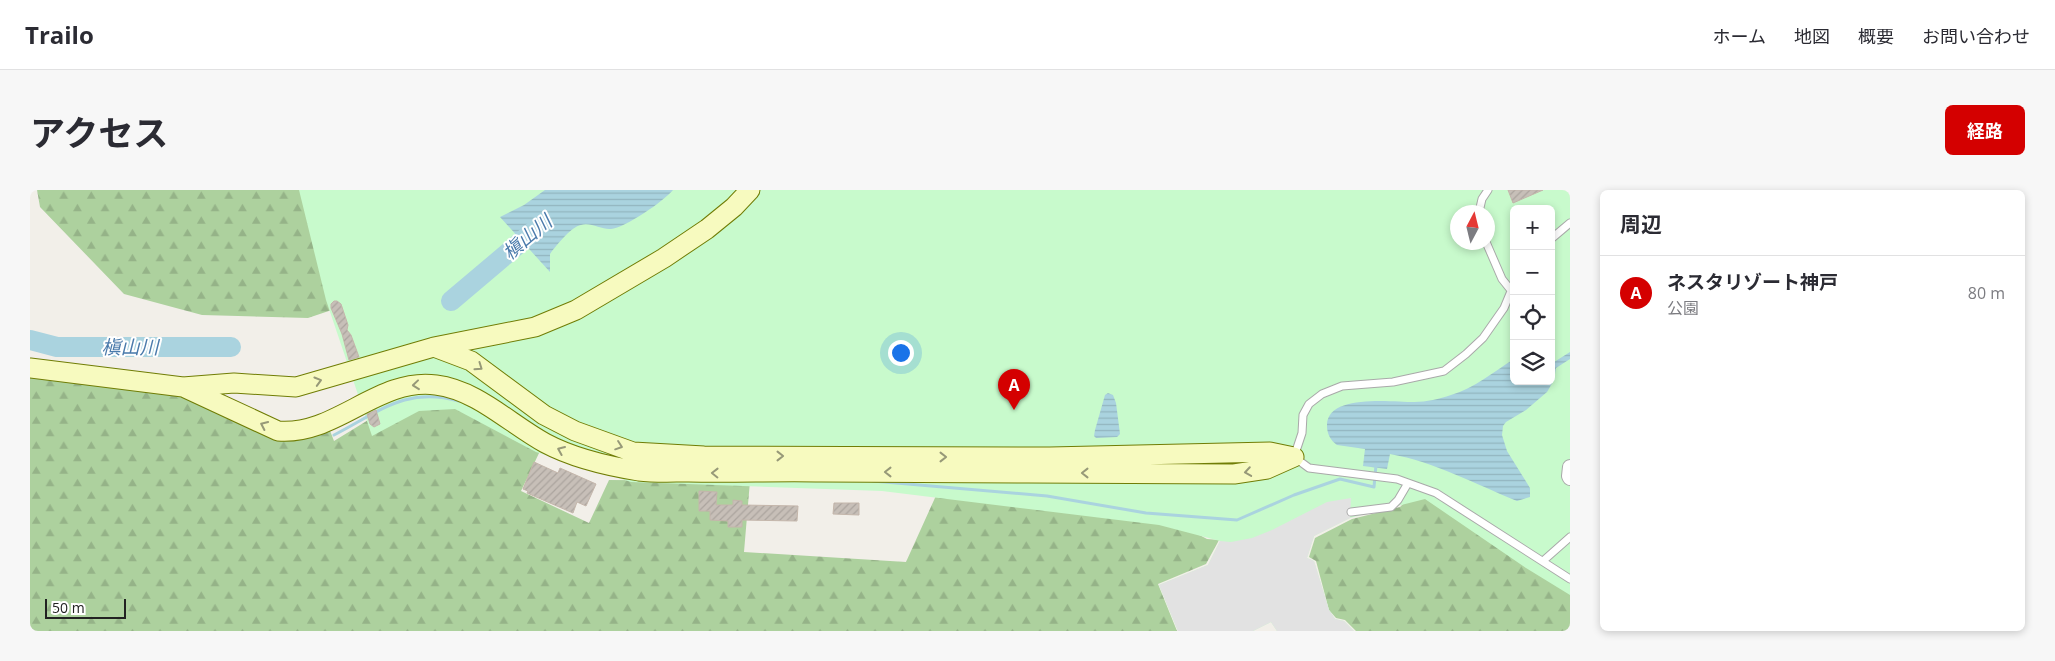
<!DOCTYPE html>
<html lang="ja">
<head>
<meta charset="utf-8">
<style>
	:root { --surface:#fff; --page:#f7f7f7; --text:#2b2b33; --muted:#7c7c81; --line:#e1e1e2; --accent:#d40000 }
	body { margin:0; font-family:"Open Sans","Noto Sans JP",sans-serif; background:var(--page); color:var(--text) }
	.controls { position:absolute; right:15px; top:15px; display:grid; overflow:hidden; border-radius:8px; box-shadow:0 2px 8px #0003 }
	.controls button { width:45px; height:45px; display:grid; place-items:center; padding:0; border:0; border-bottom:1px solid var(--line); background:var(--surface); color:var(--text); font:25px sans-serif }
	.compass { position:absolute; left:1420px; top:15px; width:45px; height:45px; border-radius:50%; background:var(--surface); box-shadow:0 2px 8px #0003; rotate:7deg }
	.scale { position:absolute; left:15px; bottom:12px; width:81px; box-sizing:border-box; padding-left:5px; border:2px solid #222; border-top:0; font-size:14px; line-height:18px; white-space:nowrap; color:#222; -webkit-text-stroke:4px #fff; paint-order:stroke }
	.you { position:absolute; left:870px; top:162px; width:18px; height:18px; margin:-12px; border:4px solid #fff; border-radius:50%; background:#1a73e8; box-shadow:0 0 0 8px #1a73e833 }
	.badge { display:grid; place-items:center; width:32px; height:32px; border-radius:50%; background:var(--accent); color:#fff; font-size:16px; font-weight:700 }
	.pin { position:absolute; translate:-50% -41px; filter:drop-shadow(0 1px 2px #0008) }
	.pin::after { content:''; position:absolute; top:26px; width:18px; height:15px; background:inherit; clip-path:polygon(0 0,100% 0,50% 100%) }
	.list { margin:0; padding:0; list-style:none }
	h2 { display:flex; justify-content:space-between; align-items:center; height:65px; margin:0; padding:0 20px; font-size:21px }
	h2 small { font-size:16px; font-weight:400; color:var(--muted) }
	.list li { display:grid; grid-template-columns:32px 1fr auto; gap:15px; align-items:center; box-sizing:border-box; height:75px; padding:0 20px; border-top:1px solid var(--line) }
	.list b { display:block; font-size:19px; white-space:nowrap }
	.list p { margin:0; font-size:16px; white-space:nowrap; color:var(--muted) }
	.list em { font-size:16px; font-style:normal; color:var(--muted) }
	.icon { flex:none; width:28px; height:28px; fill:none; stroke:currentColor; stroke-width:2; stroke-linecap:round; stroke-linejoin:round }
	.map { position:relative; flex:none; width:1540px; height:441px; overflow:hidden; border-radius:8px }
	header { display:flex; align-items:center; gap:30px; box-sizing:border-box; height:70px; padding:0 25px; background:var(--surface); border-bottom:1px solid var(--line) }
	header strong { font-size:24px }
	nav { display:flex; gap:28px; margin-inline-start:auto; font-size:18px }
	.intro { display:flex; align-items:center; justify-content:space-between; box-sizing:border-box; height:120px; padding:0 30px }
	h1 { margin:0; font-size:35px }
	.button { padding:12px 22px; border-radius:8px; background:var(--accent); color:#fff; font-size:18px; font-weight:700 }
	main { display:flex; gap:30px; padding:0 30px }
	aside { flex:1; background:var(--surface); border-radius:8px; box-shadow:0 2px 8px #0003 }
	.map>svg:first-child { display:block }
	.forest { fill:url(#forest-firs) }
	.park { fill:#c8facc; fill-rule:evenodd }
	.parking { fill:#e2e2e2 }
	.water { fill:url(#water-rules) }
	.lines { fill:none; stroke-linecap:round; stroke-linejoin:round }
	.stream { stroke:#aad3df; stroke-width:3 }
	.river { stroke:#aad3df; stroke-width:20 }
	.building { fill:url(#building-hatch); stroke:#c4b6ab }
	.lane-casing { stroke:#a9a9a9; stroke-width:9 }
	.street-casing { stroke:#a9a9a9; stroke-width:16 }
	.secondary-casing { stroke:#707d05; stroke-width:21 }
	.lane { stroke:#fff; stroke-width:7 }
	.street { stroke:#fff; stroke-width:14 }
	.secondary { stroke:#f7fabf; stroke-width:19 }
	.oneway { stroke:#979978 }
	.labels { text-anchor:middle; stroke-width:4; stroke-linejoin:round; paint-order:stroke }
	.water-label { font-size:19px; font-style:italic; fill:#4a7aab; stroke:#fff }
</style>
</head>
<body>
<header>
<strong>Trailo</strong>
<nav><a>ホーム</a><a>地図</a><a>概要</a><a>お問い合わせ</a></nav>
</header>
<div class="intro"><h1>アクセス</h1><a class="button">経路</a></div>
<main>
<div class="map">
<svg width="1540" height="441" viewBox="0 0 1540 441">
	<defs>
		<pattern id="forest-firs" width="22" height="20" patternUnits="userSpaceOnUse" patternTransform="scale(1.25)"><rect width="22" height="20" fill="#add19e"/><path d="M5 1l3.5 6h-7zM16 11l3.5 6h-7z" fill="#95b388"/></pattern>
		<pattern id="water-rules" width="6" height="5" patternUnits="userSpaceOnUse" patternTransform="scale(1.25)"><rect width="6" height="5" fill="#aad3df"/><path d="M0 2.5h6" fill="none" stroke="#92b5bf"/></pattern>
		<pattern id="building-hatch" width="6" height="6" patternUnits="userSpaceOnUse" patternTransform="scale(1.25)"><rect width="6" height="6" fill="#c7bfb8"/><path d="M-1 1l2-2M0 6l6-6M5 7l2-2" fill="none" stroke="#aba49e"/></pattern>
	</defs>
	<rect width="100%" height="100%" fill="#f2efe9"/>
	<!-- forest -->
	<path class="forest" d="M7,0h447l-87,98 -89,30 -106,-3 -78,-21 -84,-87z
		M0,187l150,14 79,39 70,-2 5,13 44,-27 68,-14 94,51 -19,40 68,32 20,-43 141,1 -6,71 162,10 33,-73 247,39 21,11 12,1 -13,24 -48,20 19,47h-1147z
		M1385,302l155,100v39h-214l-11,-11 -9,-2 -7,-8 -13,-49 -7,-4 6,-19 37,-19 48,-12z"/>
	<!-- park -->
	<path class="park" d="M269,0h1271v405l-44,-27 -101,-69 -75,19 -36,18 -7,22 7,3 15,49 6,9 9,2 10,10h-77l-6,-9 -18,9h-75l-19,-46 49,-20 12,-24 -61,-16 -277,-34 -251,-9 -95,-30 -81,-43 -36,2 -47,25 -46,-136zM1484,19h37v172h-37zM1428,22h30v30h-30z"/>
	<!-- parking -->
	<path class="parking" d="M1321,308l-1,20 -36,18 -7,22 7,3 15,49 6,9 9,2 10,10h-77l-6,-9 -18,9h-75l-19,-46 49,-20 12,-24 11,1 21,-4 20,-8 55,-28z"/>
	<!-- water -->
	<path class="water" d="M515,0h128c-9,11 -48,38 -62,39 -9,1 -20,-7 -30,-4 -10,2 -22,18 -29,26l-2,3v18l-50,-55 24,-12z
		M1540,162v7l-14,9 -2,12 -7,12 -21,18 -20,12 -3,4 -1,9 5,16 23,37v9l-13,4c-42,-17 -82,-39 -127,-47l-3,15 -24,-3 2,-17 -28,-4c-6,-4 -10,-11 -10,-19 -1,-33 66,-24 87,-24 13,0 25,-3 37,-7 24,-7 42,-23 63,-36v22h37v-17z
		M1078,203l5,2 3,8 4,31 -3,3 -21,1 -2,-2 1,-6 10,-35z"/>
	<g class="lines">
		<!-- stream -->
		<path class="stream" d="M304,245c45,-23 72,-49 125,-34
			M843,291l174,15 99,17 91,7 57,-25 46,-16 34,8 2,-22"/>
		<!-- river -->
		<path class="river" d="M421,111l91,-77
			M0,150l27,7h174"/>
	</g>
	<!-- building -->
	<path class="building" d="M1478,0h35l-30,13z
		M304,111h3l4,3 7,21 -1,5 4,5 8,22 -10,3 -7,-26 -11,-26v-4z
		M346,220l4,14 -6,3 -4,-3 -3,-10z
		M504,272l24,11 2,-5 36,16 -10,22 -9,-4 -4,11 -46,-20 1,-2 -5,-2z
		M669,301l18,1 -1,13h17v-5l9,1v4l56,1 -1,15 -55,-1v7h-14v-6l-18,-1v-9h-11z
		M804,313h25v12l-26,-1z"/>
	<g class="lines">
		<!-- lane casing -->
		<g class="lane-casing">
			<path id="lane" d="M1449,22l3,-13 6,-9
				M1521,49l19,-16
				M1456,52l16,37 8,10
				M1484,94l-10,24 -21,30 -17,16 -22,17 -51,11 -51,4 -20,8 -13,10 -6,11 -1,18 -8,24 15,11 88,11 39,14 134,86
				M1321,322l40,-5 7,-7 10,-17
				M1513,371l27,-24"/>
		</g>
		<!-- street casing -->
		<g class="street-casing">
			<path id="street" d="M1540,277l-1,9 1,2"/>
		</g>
		<!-- secondary casing -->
		<g class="secondary-casing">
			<path id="secondary" d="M404,157l37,14 73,54 31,16 58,21 71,4 346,1 220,-5 24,5
				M0,178l153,19 51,-4 62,4 138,-40 101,-20 41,-17 88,-52 43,-29 27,-22 16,-17
				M153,197l95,44c58,5 100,-54 158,-46 41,5 74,39 109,58 28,15 62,23 94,28 16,2 33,1 50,1 44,1 89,-1 133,0 137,1 275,1 412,2l33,-5 27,-12"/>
		</g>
		<!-- lane -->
		<use href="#lane" class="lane"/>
		<!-- street -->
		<use href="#street" class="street"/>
		<!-- secondary -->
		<use href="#secondary" class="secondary"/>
	</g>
	<!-- one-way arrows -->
	<defs><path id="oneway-chevron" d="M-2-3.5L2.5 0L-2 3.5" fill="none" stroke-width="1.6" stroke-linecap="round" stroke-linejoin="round" transform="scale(1.25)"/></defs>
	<g class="oneway">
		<use href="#oneway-chevron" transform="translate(449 177) rotate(35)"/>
		<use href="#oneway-chevron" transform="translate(288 191) rotate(-16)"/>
		<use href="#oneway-chevron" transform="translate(386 195) rotate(174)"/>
		<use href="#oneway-chevron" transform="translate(234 235) rotate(-155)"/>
		<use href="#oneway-chevron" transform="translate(589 256) rotate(19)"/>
		<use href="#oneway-chevron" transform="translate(531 260) rotate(-157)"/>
		<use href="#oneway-chevron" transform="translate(750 266)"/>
		<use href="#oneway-chevron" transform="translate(913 267)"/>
		<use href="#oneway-chevron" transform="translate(858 282) rotate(-180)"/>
		<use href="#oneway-chevron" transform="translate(1218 282) rotate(171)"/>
		<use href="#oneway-chevron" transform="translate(685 283) rotate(-179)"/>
		<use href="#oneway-chevron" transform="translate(1055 283) rotate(-180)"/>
	</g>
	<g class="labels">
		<!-- water labels -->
		<g class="water-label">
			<text transform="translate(497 47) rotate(-40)" y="7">槇山川</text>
			<text x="100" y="164">槇山川</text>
		</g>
	</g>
</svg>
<div class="controls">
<button>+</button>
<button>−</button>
<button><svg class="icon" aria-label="locate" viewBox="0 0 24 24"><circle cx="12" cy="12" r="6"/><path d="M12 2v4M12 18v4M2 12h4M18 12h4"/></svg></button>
<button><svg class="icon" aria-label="layers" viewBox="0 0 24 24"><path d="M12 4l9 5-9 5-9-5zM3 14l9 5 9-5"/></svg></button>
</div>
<svg class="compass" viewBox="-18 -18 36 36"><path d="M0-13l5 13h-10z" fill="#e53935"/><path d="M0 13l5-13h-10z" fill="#7c7c81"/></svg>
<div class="scale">50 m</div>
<div class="you"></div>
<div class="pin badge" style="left:984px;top:220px">A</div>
</div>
<aside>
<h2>周辺<small></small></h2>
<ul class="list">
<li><span class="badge">A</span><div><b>ネスタリゾート神戸</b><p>公園</p></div><em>80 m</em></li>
</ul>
</aside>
</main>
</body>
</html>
